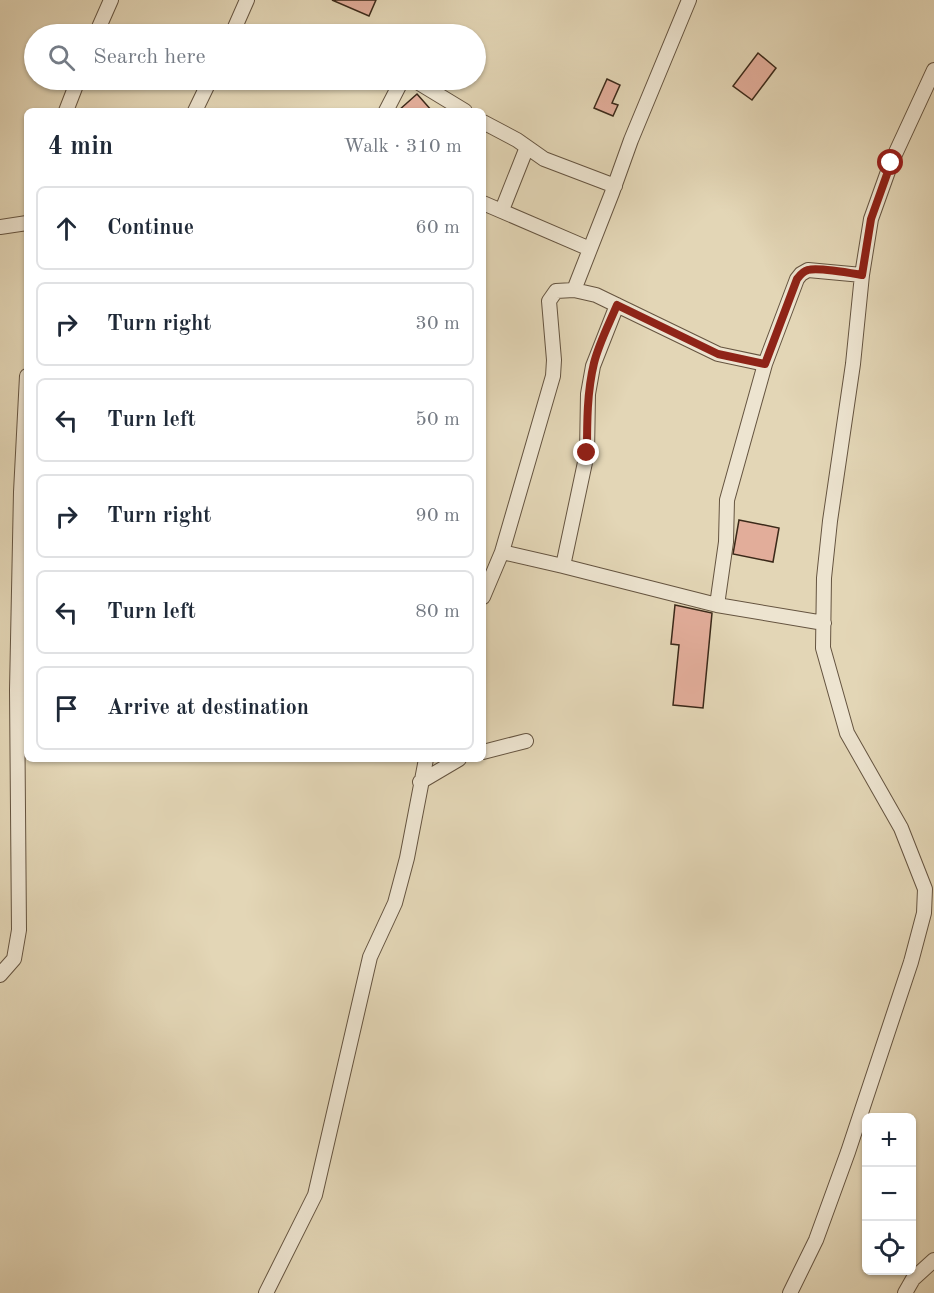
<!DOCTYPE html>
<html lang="en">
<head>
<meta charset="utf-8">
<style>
	:root { --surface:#fff; --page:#f6f6f7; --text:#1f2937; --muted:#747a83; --line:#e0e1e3 }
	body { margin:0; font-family:"Old Standard TT",serif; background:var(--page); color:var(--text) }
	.controls { position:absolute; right:18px; bottom:18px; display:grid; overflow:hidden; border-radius:9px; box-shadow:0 2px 4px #0004 }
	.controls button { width:54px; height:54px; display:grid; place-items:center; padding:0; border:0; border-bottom:2px solid var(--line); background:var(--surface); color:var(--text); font:30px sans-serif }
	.stop { position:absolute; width:18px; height:18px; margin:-14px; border:4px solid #8f2418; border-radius:50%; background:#fff }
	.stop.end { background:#8f2418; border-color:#fff; box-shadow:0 2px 6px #0008 }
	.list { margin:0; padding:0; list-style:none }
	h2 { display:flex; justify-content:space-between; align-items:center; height:78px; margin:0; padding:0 24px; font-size:26px }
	h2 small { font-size:20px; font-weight:400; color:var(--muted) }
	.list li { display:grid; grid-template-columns:39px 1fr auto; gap:18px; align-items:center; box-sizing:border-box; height:84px; margin:0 12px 12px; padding:0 12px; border:2px solid var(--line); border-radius:9px }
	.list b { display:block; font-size:22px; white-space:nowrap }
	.list em { font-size:20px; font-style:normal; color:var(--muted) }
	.icon { flex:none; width:33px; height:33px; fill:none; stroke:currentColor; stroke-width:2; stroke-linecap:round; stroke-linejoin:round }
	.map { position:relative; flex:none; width:934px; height:1293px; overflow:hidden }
	.search { position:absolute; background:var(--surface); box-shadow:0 2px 4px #0004; left:24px; top:24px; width:462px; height:66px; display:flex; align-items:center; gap:15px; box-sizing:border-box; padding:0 21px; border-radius:33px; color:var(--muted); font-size:22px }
	.panel { position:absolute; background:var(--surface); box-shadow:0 2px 4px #0004; left:24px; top:108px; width:462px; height:654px; border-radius:9px }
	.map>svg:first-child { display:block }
	.building { fill:#e2ad9a; stroke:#3b2919; stroke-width:1.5 }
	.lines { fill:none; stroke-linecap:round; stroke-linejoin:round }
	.minor-casing { stroke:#655440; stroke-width:16 }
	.minor { stroke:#ede4d0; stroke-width:14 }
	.route { stroke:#8f2418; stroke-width:8 }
</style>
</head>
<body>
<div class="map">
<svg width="934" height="1293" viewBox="0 0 934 1293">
	<rect width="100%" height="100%" fill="#e3d6b6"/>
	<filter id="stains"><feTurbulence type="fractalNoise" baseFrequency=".00333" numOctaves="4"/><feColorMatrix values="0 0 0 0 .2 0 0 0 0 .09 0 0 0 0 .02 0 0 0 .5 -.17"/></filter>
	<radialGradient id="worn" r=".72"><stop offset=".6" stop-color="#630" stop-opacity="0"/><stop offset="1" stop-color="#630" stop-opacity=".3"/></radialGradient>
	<!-- building -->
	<path class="building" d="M332,0h44l-7,16z
		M758,53l18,15 -24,32 -19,-14z
		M607,79l13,6 -8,18 6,2 -5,11 -19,-8z
		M417,94l15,17h-34z
		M739,520l40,8 -6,34 -40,-8z
		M675,605l37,8 -9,95 -30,-3 6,-60 -8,-1z"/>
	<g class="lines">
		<!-- minor casing -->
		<g class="minor-casing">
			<path id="minor" d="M689,0l-58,140 -19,53 -38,97 22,5 122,59 47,10
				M96,34l15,-34
				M232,34l15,-34
				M414,80l51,31
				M66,111l12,-31
				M195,111l15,-31
				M386,111l16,-31
				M483,122l34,18 27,19 71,27
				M483,203l107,46
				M502,210l25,-63
				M0,227l27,-4
				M617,305l-24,61 -5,28 -1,59 -24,113 154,39
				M502,552l61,14
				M483,597l19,-45 51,-176 1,-16 -5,-59 7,-10 18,-1
				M824,623l-107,-18 9,-63 1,-42 38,-136 32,-85 4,-5 7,-4 54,5
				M483,752l43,-11
				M420,782l39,-23
				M0,975l14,-16 5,-29 -2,-240 4,-198 6,-116
				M266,1293l49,-98 55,-238 25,-54 12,-45 19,-99
				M790,1293l26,-53 32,-88 63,-190 13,-49 1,-24 -24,-61 -54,-95 -24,-85 1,-70 6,-57 23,-157 9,-89 9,-56 20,-56 43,-93
				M905,1293l8,-14 21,-19"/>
		</g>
		<!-- minor -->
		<use href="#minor" class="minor"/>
	</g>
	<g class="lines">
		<!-- route -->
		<path class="route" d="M587,453c0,-30 0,-61 7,-90 5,-20 15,-39 23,-58l101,49 47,10 32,-85c3,-4 6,-8 11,-9 10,-3 42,3 54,5l9,-56 20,-56"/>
	</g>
	<rect width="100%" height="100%" filter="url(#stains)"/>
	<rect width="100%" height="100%" fill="url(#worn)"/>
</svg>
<div class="controls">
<button>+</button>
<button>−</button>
<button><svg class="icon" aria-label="locate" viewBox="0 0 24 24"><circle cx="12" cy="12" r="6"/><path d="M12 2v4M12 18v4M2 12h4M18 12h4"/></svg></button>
</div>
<div class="stop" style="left:891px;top:163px"></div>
<div class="stop end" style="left:587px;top:453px"></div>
<div class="search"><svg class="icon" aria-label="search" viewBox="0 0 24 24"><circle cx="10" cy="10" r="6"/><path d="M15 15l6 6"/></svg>Search here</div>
<section class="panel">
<h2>4 min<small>Walk · 310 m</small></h2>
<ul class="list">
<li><svg class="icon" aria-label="ahead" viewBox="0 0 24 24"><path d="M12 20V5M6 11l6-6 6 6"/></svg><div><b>Continue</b></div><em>60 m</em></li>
<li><svg class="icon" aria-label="right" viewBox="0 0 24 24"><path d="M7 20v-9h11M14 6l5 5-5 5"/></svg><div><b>Turn right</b></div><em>30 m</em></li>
<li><svg class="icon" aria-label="left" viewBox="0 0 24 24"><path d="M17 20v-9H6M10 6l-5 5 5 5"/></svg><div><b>Turn left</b></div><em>50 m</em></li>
<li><svg class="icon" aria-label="right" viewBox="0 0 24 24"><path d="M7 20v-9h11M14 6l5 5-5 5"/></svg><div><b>Turn right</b></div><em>90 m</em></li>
<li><svg class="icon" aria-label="left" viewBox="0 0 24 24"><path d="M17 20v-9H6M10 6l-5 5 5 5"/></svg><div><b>Turn left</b></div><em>80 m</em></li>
<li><svg class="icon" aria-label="arrive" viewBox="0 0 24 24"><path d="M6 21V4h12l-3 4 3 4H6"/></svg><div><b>Arrive at destination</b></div></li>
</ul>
</section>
</div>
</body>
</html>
